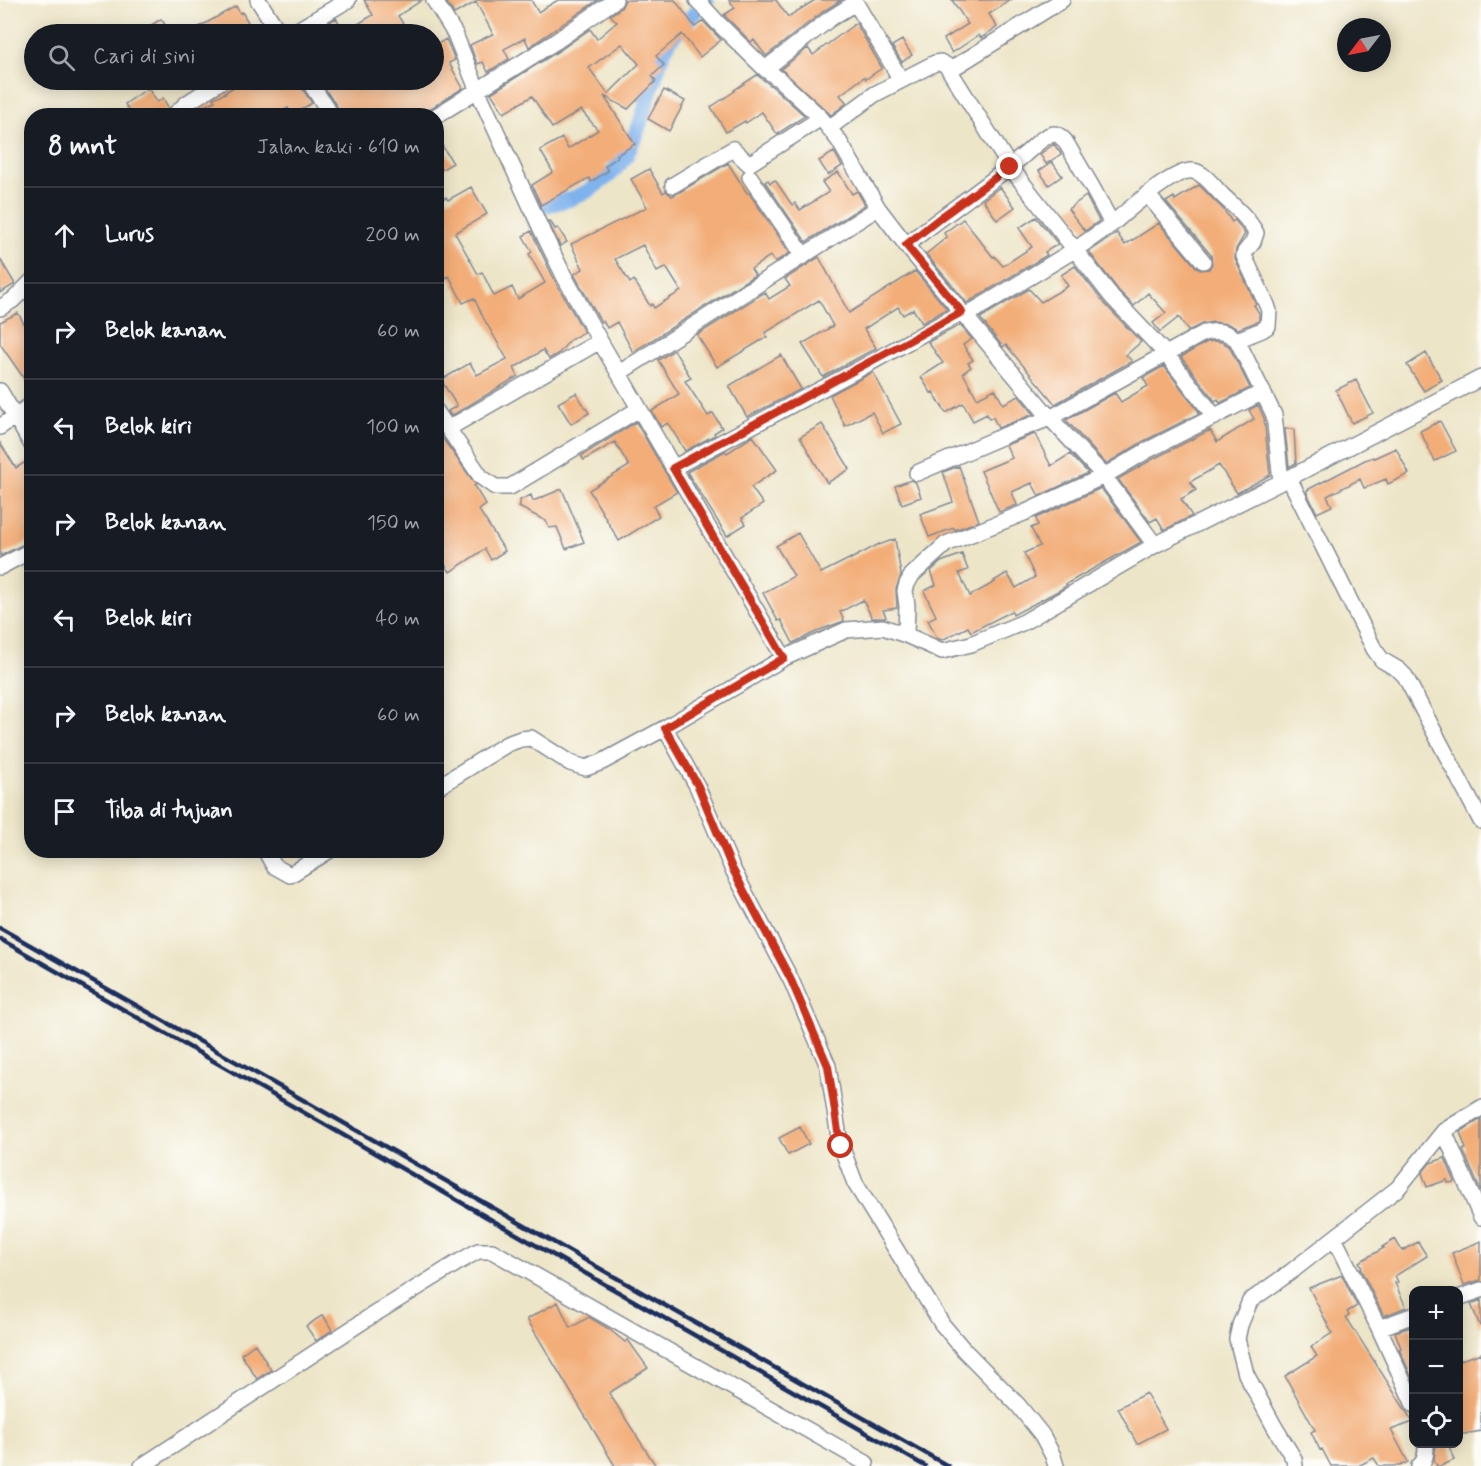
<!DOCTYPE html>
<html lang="id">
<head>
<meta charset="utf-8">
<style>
	:root { --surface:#171b24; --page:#242831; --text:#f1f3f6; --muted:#9ea1a6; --line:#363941 }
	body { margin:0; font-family:Mynerve,sans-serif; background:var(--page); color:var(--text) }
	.controls { position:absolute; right:18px; bottom:18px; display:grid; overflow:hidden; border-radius:12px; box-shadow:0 3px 15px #0003 }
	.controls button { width:54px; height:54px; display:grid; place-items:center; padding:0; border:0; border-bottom:2px solid var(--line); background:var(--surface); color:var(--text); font:30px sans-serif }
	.compass { position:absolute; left:1337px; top:18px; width:54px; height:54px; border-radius:50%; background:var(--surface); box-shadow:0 3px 15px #0003; rotate:238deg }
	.stop { position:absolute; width:18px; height:18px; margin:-14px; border:4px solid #c8321e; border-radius:50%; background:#fff }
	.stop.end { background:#c8321e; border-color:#fff; box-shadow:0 2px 6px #0008 }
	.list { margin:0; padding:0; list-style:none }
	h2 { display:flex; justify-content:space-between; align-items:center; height:78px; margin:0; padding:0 24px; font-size:26px }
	h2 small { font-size:20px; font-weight:400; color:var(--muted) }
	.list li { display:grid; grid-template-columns:39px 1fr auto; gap:18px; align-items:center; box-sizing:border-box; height:96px; padding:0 24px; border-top:2px solid var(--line) }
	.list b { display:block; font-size:22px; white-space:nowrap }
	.list em { font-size:20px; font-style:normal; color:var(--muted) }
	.icon { flex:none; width:33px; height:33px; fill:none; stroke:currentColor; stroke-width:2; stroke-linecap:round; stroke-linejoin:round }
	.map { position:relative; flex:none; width:1481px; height:1466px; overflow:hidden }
	.search { position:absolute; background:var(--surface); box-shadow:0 3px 15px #0003; left:24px; top:24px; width:420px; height:66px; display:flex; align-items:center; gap:15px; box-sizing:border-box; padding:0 21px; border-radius:33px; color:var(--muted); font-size:22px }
	.panel { position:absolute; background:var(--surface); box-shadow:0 3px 15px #0003; left:24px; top:108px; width:420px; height:750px; border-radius:24px }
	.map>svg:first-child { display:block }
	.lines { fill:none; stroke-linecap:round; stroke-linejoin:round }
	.canal { stroke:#7fb3ed; stroke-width:15 }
	.building { fill:#f3ad78; fill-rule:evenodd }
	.minor-casing { stroke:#848a93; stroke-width:18 }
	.minor { stroke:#fff; stroke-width:15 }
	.rail { stroke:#1b2f5e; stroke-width:4.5 }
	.route { stroke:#c8321e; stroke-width:8 }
</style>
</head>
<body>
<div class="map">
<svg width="1481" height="1466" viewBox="0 0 1481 1466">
	<rect width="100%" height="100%" fill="#fdfcf7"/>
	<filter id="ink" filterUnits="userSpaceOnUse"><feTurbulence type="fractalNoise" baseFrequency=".0167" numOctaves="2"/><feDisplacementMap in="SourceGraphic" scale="12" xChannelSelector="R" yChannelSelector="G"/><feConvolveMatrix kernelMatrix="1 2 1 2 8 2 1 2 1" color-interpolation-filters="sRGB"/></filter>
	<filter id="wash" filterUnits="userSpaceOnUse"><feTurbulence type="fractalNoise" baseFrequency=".008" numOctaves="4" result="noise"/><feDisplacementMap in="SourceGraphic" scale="24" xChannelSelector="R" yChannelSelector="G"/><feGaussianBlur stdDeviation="1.35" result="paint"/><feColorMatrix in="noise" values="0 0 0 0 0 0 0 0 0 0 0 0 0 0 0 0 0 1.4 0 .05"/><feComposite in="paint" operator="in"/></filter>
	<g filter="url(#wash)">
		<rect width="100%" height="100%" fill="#ede5c8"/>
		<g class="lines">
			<!-- canal -->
			<path class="canal" d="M532,209l39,-10 17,-8 21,-15 17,-19 12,-28 25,-76 8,-15 36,-38"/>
		</g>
		<g id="blocks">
			<!-- building -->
			<path class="building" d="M364,0h58l-24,16 12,18h-87l-4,-5 17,-11 9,14 28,-17z
				M445,0h86l7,12 20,-12h40l-69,47 -4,-9 -21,11 5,10 -21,13 -5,-10 -6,2 -7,-19 23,-11 -17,-32 -22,12z
				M625,0h50l20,27 8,-6 18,19 -21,17 -18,-23 -26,22 8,9 -12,11 4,5 -28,28 -24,-13 31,48 -18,11 1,2 -13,9 3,5 -17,11 -2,-4 -48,27 -9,-20 21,-13 -13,-22 22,-12 6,11 30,-19 -17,-20 -29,18 -20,-32 -28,17 -13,-20 69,-43 30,-21 7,10 20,-17 -7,-7 11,-7zM622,44l17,20 -31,30 -19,-26z
				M729,0h47l12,17 27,-17h26l-16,10 -59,46 -12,-16 -3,2 -27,-27 11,-7z
				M952,0h59l-22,14 8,13 -16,11 -2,-3 -27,18 -8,-14 24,-15z
				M236,6l4,7 2,-1 10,17 -9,5h-56z
				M161,19l11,15h-35z
				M856,23l26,45 -16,11 -2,-2 -24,18 7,8 -16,12 -50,-46 27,-21 5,7z
				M446,39l9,21 -6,3 14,25 -32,20 -4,4 -6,4h-79l-2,-5 -21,-31h115v-34z
				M902,40l10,15 -10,7 -10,-16z
				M757,75l17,13 31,28 -28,18 -15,-22 -16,11 -1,-2 -19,11 -15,-25 24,-16 -1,-1z
				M247,80h51l2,5 12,18 -20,12 -4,-7 -14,8h-86l5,-5 22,-10 -2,-3 13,-5 -1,-1z
				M148,88l9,14 6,-4 5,9 -4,6v3h-32l-7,-12z
				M664,90l21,11 -16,30 -21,-12z
				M436,136l17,27 -17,10z
				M1054,144l7,10 -15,10 -6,-10z
				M834,152l8,14 -14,9 -9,-14z
				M1052,162l10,14 -13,9 -10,-14z
				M728,163l19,30h2l41,60 -15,9 -5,-6 -19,13 4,6 -122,77 -16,-30 -10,6 -4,-7 -2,1 -27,-48 9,-5 -12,-25 76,-37 -16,-28 18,-10 14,24 3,-2 6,5 6,-3zM643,245l14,27 9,-5 15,24 -27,17 -2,-4 -2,2 -16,-26 -4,3 -15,-24z
				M838,172l14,22 5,-3 8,14 -59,37 -41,-60 3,-2 2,3 5,-3 17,25 3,-2 5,7 29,-18 -7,-10z
				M1199,185l25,25 8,12 3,-2 10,14 -9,15 -1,10 21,45 -2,1 5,8v8l-21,8 -10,-5 -15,-2 -11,2 -14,7 -9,-14 -19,15 -7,-9 13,-10 -18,-20 -14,13 -15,-15 -30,-39 28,-19 8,12 34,-22 37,44 4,3 9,-1 3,-5 -1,-9 -45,-53 8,-5 1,3z
				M471,187l16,27 -32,19 23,41 4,-2 12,24 18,-9 6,12 27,-16 -16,-29 3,-2 -9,-16 8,-5 24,50 29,51 -14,8 -11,13 -10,6 -6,-9 -29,18 4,8 -67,40 -3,-5 9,-5 -16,-26 29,-17 7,12 30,-16 -23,-40 -10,-21 -11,5 -14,-27 -13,7v-80l10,-6 2,3z
				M1000,187l15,20 -18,13 -14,-20z
				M1086,196l13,25 -14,10 -17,-22z
				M1036,217l22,27 -13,8 2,3 -80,48 -41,-49 21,-17 -3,-4 19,-14 30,38 1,-1 9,10 29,-19 -13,-19z
				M548,221h2l5,8 3,-1 9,14 -7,4z
				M819,257l30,56 66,-42 32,38 -25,14 -9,-14 -10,6 -5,-8 -34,22 12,19 -53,29 -21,-33 31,-18 -14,-26 -54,33 2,4 -50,30 -20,-32 68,-43 4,7 21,-13 -5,-7z
				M0,259l15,25 -15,9z
				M1075,266l29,37 37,39 -15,13 6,6 -77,43 -49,-59 -3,2 -23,-29 49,-29 12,13 27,-16 -7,-11z
				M18,313l14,25v52l-32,-46v-22z
				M960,325l12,14 -9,6 10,15 -5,3 3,4 -8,6 14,25 18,-9 8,15 16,-8 15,18 -36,14 -5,-11 -4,2 -2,-5 -14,7 -10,-18 -17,10 -13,-21 -2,1 -10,-16 22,-14 -15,-21z
				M1214,341l8,1 7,4 21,42 -30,15 -2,-4 -3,2 -34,-44 26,-15z
				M674,350l17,28 -6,3 23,35 5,-3 9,15 -8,5 1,2 -30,16 -17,-28 -7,4 -9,-16 27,-17 -21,-34z
				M1426,353l16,27 -18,11 -17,-26z
				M781,355l20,34 -54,28 -18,-31z
				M1164,366l36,47 -56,28 -38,23 -40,-44 49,-27 6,9 27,-16 -5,-8z
				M873,372l28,52 -18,9 -11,-21 -27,14 -15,-31z
				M1356,380l17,33 -21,10 -16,-33z
				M576,393l13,20 -18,11 -13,-21z
				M1258,405l6,13 6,57 -33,18 -18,-28 -29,17 6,8 -15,9 11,17 -28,14 -7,-12 -7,4 -32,-43 35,-20 57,-29 7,12 37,-23 -5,-9z
				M1440,421l16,30 -21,10 -15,-30z
				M636,422l41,70 -24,14 6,10 -40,25 -30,-51 40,-24 -14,-24 -31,18 -3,-4z
				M822,424l28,45 -23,14 -27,-46z
				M436,429l40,56 -2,1 12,19 -7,5 26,41 -14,9 -6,-11 -35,23 -14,-22z
				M1285,429h9l2,34 -7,4z
				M1035,434l16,32 19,-12 18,19 -49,23 -7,-13 -20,9 5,13 -18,7 -18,-41 31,-13 -6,-13z
				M753,436l24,34 -26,17 12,17 -21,14 4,6 -19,12 -40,-64 38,-21 2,2z
				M0,443l16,25 16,-10v82l-32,16z
				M1396,448l13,26 -21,10 -2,-5 -22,9 -4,-9 -33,17 5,10 -15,7 -10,-20v-3l58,-30 8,-3 1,1z
				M959,466l20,55 -24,9 -1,-2 -25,9 -9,-23 33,-12 -10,-30z
				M911,480l5,3 5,14 -19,7 -7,-18z
				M1101,488l40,54 -75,42 1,1 -9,6 -45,24 -1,-4 -41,21 -3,-5 -26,13 -5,-2 -9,-18 8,-4 -12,-25 12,-6 -5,-14 10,-9 21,-8 6,16 -9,3 11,23 25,-14 -1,-1 13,-8 9,15 19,-11 -11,-24 16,-7 -9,-18 7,-3 -2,-7z
				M562,489l22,53 -18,7 -9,-22 -8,1 -3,-7 -27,-14 1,-1v-6l11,-5 2,6z
				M798,533l23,40 30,-15v1l28,-15v1l16,-6 6,36 -5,14 1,19 -14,2 3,7 -2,1h-12l-9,-18 -23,12 4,9 -22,8 -29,14 -12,-23 -3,1 -15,-28 31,-17 -18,-30z
				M1481,1119v73l-18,-42 3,-1 -6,-17z
				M800,1127l9,17 -21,11 -9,-17z
				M1445,1158l10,24 -7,1 -1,-3 -20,7 -5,-14 8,-10z
				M1395,1239l7,12 16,-9 9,14 -32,20 3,6 -3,1 11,24 -22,9 -24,-48 2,-1 -3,-5 25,-14 -2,-1z
				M1481,1241v39l-17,5 -12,-32z
				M1342,1275l15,31 -10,6 2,3 -3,2 67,105 -22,8 17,32 -8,4h-21l-5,-8 -16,8h-27l-9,-17 -2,1 -9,-18 4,-2 -30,-54 32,-20 -6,-9 21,-14 -23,-45z
				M1481,1300v26h-1l-9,-22z
				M558,1302l12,26 19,-11 20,12 16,13 3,-2 20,28 -39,25 47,73h-41l-88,-147z
				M323,1315l9,15 -16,11 -10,-15z
				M1411,1327l2,7v46l-14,-31 2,-1 -6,-16z
				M255,1344l16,26 -14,9 -16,-25z
				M1481,1353v78l-23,4v-74z
				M1146,1393l20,36 -29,15 -19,-36z
				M1436,1443h12l6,17 -13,6h-4l-3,-6z"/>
		</g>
	</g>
	<g filter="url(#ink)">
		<use href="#blocks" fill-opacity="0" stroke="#848a93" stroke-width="1.5"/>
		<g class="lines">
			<!-- minor casing -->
			<g class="minor-casing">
				<path id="minor" d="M258,0l22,34
					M434,0l21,34 22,55 65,142 22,45 36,65 184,317
					M697,0l21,23 47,46 15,11 41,38 18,23 39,67 33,43 139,167 54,58 51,69
					M854,0l47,80
					M291,34l57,-34
					M765,69l66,-51 24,-15
					M950,70l112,-70
					M308,80l24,36
					M173,116l14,-13 36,-23
					M436,116l119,-74 60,-42
					M829,128l46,-34 60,-31 5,-1 6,3 64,102 102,130 55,58 48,62
					M750,177l54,79
					M673,185l60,-36 16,15 72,-46
					M1147,194l56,67
					M906,245c39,-31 80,-58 118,-90 8,-6 19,-20 30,-21 5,0 8,4 11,7l27,46 20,37c15,-13 63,-56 81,-53 12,2 21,16 29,24 12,11 26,23 34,38l-3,9 -8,10 -1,4 23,49 2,6 -1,15 -6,4 -25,10 37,75 7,67
					M0,308l13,-8 19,-19
					M965,316l111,-67 36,-25
					M619,373l259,-165
					M0,391l32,54
					M436,411l45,66 14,10h15l129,-78
					M0,427l32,-23
					M449,428l151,-87
					M673,468l186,-99 103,-57
					M917,473l91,-39 42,-16 154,-85c14,-3 22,-2 33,7
					M1289,478l85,171 8,11 17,10 6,6 76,145
					M0,567l32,-17
					M906,635l1,-29 -2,-15 2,-7 5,-9 34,-31 78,-31 80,-37 44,-26 115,-58
					M665,728l32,58 35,82 59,112 37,86 10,65 3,15 14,37 87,141 22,26 54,55 24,30 11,21 3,10
					M436,788l71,-44 14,-5 10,-1 39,25 16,5 16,-6 63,-34 119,-70 62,-28 37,-3 23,8 36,16 29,-7 53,-22 131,-77 134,-67 192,-100
					M265,850l9,16 16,9 40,-25
					M1444,1131l37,86
					M1334,1238l45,90 35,-13
					M1458,1298l23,-8
					M1379,1328l35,77
					M142,1466l226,-148 89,-55 21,-12h14l374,212
					M1295,1466l-1,-7 -20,-33 -28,-52 -9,-35 3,-14 10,-24 42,-30 106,-83 46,-57 37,-23
					M1419,1466c7,-5 7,-14 7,-22"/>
			</g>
			<!-- minor -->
			<use href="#minor" class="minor"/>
			<!-- rail -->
			<path class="rail" d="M0,928l948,538
				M0,939l546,312 379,215"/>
		</g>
	</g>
	<g class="lines" filter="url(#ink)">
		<!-- route -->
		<path class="route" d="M841,1146l-3,-15 -10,-65 -37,-86 -59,-112 -34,-82 -33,-58 119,-70 -111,-190 289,-156 -56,-67 34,-27 70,-51"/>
	</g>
</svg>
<div class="controls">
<button>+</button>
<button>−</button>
<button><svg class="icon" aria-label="locate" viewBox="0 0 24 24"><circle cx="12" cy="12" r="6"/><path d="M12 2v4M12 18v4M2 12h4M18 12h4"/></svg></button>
</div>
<svg class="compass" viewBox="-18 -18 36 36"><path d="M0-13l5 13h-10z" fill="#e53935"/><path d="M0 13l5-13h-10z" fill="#9ea1a6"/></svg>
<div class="stop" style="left:841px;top:1146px"></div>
<div class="stop end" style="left:1010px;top:167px"></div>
<div class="search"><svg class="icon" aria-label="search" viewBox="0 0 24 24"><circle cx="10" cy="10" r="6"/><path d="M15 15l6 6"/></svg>Cari di sini</div>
<section class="panel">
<h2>8 mnt<small>Jalan kaki · 610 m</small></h2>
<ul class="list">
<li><svg class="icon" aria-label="ahead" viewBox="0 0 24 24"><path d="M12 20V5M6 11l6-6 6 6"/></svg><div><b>Lurus</b></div><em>200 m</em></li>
<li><svg class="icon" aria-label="right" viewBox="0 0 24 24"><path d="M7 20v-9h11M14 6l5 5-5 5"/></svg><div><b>Belok kanan</b></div><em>60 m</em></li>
<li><svg class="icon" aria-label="left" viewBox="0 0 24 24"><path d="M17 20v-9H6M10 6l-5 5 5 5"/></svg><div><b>Belok kiri</b></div><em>100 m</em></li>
<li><svg class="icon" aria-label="right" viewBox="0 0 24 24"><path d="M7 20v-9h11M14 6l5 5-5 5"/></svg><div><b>Belok kanan</b></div><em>150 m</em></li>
<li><svg class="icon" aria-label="left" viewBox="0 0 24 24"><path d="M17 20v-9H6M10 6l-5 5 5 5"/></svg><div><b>Belok kiri</b></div><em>40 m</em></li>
<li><svg class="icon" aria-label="right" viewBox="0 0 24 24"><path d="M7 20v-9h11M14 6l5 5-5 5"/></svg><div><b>Belok kanan</b></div><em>60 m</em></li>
<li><svg class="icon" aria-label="arrive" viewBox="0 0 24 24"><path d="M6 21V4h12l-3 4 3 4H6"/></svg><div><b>Tiba di tujuan</b></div></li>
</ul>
</section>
</div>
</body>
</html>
